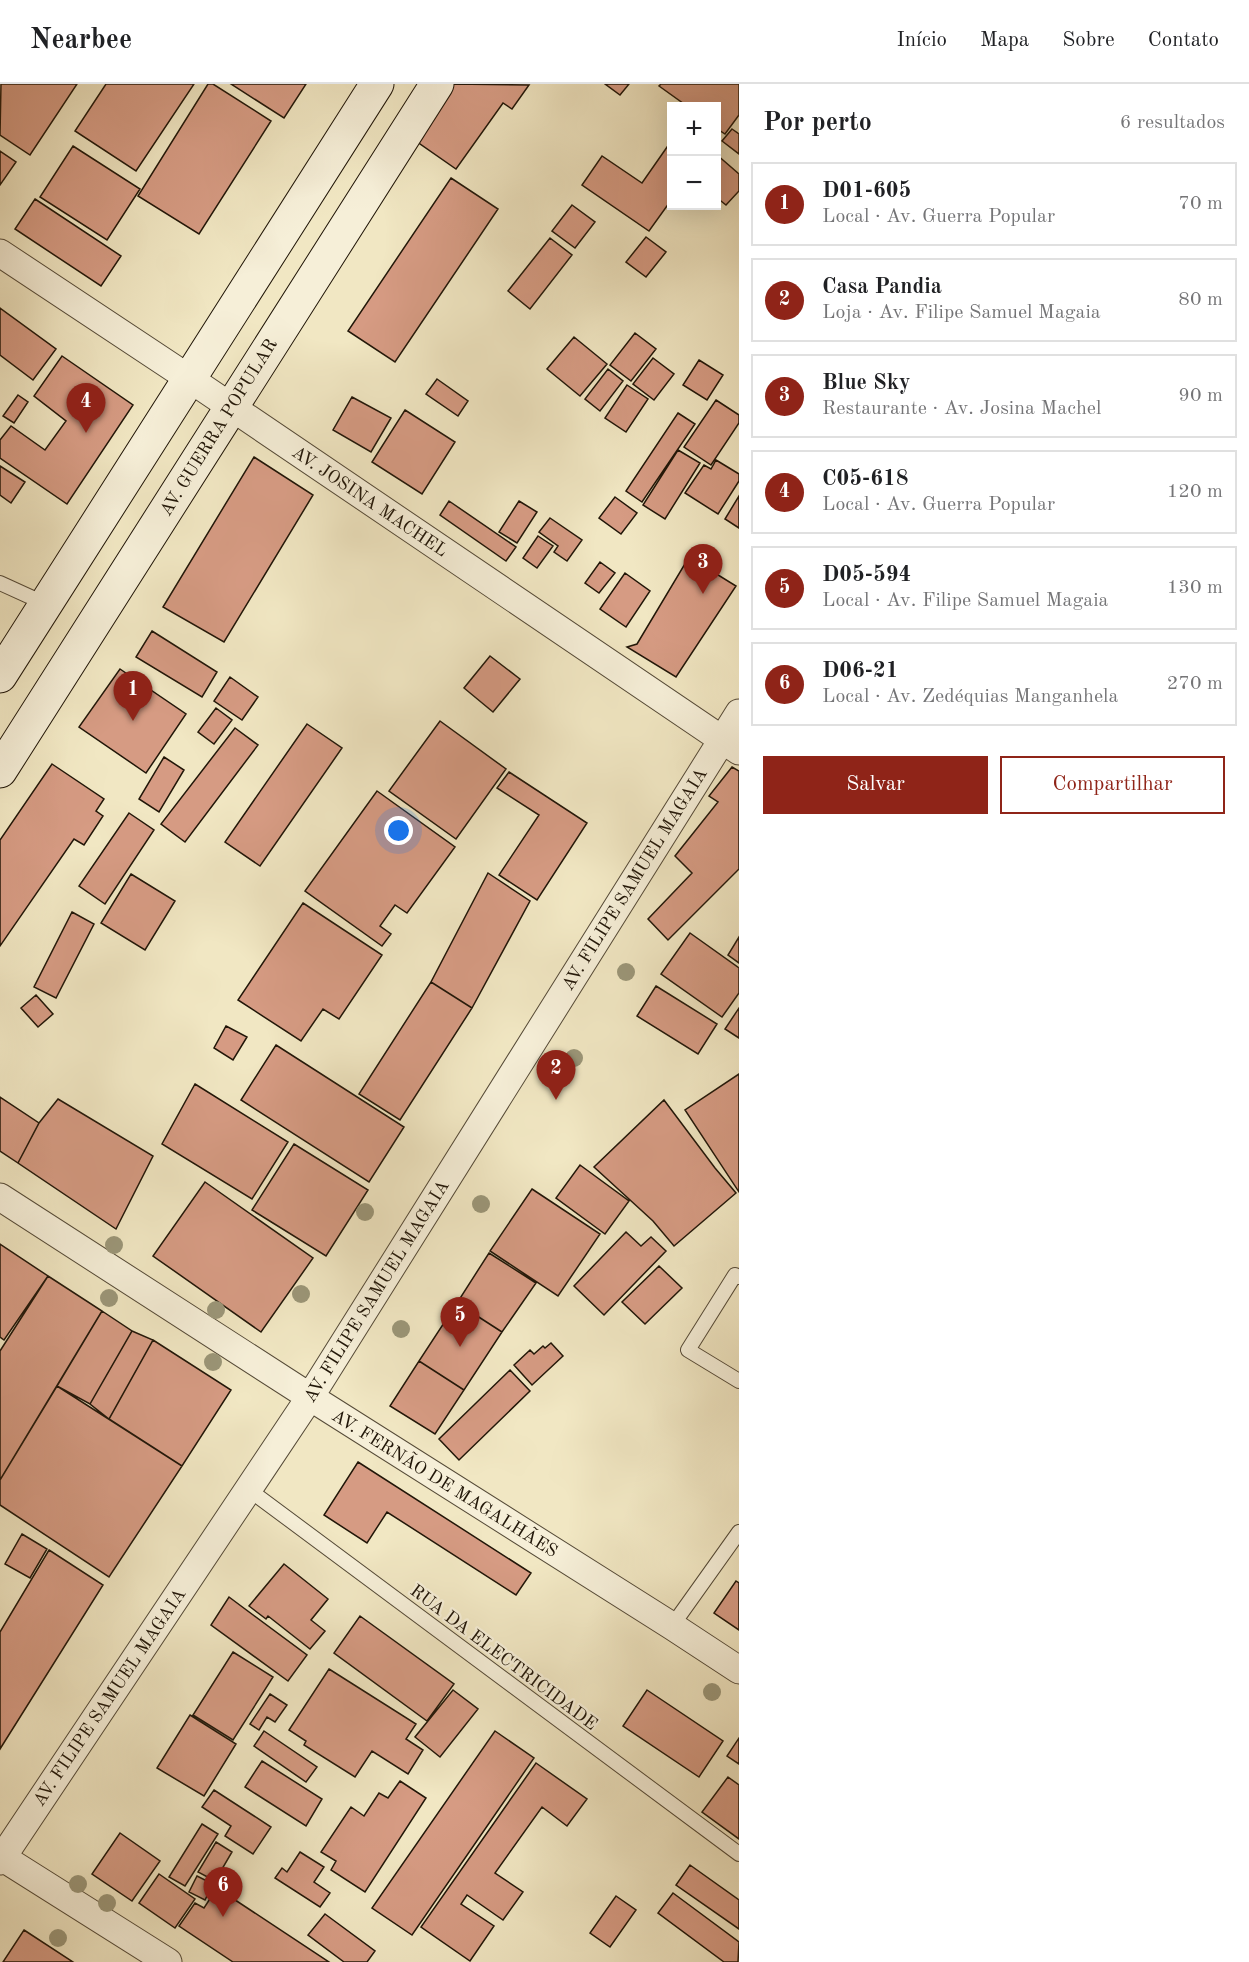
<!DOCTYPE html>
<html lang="pt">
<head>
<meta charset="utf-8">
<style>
	:root { --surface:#fff; --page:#f2f2f2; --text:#202124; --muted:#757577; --line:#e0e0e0; --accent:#8f2418 }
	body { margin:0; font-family:"Old Standard TT",serif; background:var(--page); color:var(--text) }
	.controls { position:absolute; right:18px; top:18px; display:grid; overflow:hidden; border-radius:0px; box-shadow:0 6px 24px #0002 }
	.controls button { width:54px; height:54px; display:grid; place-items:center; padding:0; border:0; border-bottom:2px solid var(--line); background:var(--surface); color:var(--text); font:30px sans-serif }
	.you { position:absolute; left:399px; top:747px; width:21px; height:21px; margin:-15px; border:4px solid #fff; border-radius:50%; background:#1a73e8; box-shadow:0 0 0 9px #1a73e833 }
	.badge { display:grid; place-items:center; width:39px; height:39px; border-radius:50%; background:var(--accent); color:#fff; font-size:20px; font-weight:700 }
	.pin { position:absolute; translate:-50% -50px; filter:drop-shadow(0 2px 3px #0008) }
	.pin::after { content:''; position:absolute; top:32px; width:21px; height:18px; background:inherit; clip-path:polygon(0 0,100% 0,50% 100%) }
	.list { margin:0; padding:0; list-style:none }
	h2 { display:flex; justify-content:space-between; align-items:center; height:78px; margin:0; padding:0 24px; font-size:26px }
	h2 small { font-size:20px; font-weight:400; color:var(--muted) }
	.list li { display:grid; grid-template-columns:39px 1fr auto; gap:18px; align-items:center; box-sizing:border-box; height:84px; margin:0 12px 12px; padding:0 12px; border:2px solid var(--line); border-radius:0px }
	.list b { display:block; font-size:22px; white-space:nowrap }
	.list p { margin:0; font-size:20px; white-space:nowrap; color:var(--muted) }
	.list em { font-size:20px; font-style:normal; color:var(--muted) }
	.actions { display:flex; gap:12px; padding:18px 24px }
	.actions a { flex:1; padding:14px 0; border:2px solid var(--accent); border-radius:0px; text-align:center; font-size:21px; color:var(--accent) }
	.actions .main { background:var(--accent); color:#fff }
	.map { position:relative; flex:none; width:739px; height:1878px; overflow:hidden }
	header { display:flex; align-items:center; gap:36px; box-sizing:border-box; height:84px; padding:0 30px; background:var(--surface); border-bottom:2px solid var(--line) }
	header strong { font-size:28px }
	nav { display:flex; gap:33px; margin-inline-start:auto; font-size:21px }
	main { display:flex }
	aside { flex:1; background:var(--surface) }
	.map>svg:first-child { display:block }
	.building { fill:#d69b83; stroke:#211608; stroke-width:1.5 }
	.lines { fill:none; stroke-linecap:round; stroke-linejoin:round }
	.lane-casing { stroke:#554a37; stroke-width:16 }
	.street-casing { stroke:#554a37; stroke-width:29 }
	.secondary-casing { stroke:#211608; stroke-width:35 }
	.lane { stroke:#f6efd8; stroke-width:14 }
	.street { stroke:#f6efd8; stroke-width:27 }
	.secondary { stroke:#f6efd8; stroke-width:33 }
	.tree { fill:#9b9678 }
	.labels { text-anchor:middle; stroke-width:4.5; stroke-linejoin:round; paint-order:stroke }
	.street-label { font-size:18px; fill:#211608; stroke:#f6efd8 }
</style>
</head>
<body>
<header>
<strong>Nearbee</strong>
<nav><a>Início</a><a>Mapa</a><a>Sobre</a><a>Contato</a></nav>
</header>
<main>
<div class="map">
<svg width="739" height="1878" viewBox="0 0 739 1878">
	<rect width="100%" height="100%" fill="#f1e7c3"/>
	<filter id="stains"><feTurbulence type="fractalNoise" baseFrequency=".00333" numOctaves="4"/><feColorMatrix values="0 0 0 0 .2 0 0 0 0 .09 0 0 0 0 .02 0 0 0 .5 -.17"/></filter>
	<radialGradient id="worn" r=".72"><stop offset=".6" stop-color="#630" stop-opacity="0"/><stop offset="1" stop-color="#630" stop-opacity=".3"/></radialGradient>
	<!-- building -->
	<path class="building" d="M1,0h76l-47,71 -30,-20z
		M106,0h88l-58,87 -61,-40z
		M208,0h5l58,37 -72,113 -61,-38z
		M231,0h75l-22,34z
		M452,0l77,1 -17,24 -9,-6 -47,66 -43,-30z
		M605,0h24l-9,11z
		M661,0h78v31l-14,19 -9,-6v-22h-29l-28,-20z
		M732,45l7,5v20l-17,-13z
		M672,56v59l-23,32 -67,-46 20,-29 40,27z
		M73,62l67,43 -33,51 -67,-43z
		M0,67l16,11 -16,23z
		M716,70l23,20v17l-13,14 -10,-8z
		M451,94l47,31 -103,153 -47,-31z
		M35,115l86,57 -20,30 -86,-57z
		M572,121l23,17 -20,26 -23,-17z
		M646,153l20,15 -20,25 -20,-15z
		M550,154l22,17 -42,54 -22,-18z
		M0,224l56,41 -23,31 -33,-25z
		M635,249l21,16 -25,32 -21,-16z
		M574,253l33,27 -27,32 -33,-27z
		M62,272l71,49 -66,99 -67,-46v-18l11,-14 34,24 21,-29 -32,-25z
		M653,274l21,16 -20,26 -21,-16z
		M699,276l24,15 -16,25 -24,-15z
		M608,285l15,12 -23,30 -15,-12z
		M437,295l31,22 -10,15 -32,-22z
		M627,301l21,14 -22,33 -21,-14z
		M18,311l10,7 -14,21 -11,-7z
		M352,313l39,21 -20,34 -38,-22z
		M716,316l23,15v8l-28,42 -27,-18z
		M405,326l50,32 -33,52 -50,-32z
		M678,329l17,11 -53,78 -16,-11z
		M678,366l22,13 -35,56 -22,-14z
		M254,373l59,38 -89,147 -61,-35z
		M716,376l23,14v7l-21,33 -33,-21 19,-28 7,4z
		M0,382l25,16 -14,21 -11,-8z
		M739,412v32l-14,-9z
		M615,413l22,16 -16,21 -22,-16z
		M449,417l67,46 -10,14 -66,-46z
		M519,417l18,11 -20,31 -18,-11z
		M550,434l32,22 -15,21 -13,-9 4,-6 -19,-14z
		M538,452l15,10 -16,22 -14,-10z
		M689,473l47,29 -60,91 -49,-30 10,-3z
		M600,478l15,11 -16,20 -14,-10z
		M625,489l25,18 -24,36 -26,-18z
		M152,547l65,41 -15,25 -66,-40z
		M490,572l30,23 -27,33 -29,-24z
		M120,585l66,45 -40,59 -67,-46z
		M230,593l28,20 -16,23 -28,-19z
		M216,624l16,12 -18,24 -16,-12z
		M440,637l66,48 -50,70 -67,-48z
		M307,640l35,24 -82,118 -35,-24z
		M235,644l23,17 -73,97 -24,-18z
		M164,673l20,13 -25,42 -20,-13z
		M52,680l52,35 -8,12 7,5 -19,29 -10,-6 -74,107v-106z
		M732,683l7,4v98l-71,71 -20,-21 44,-46 -17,-17 43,-54 -9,-6z
		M509,688l78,51 -50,77 -38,-25 40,-60 -42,-27z
		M377,707l78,56 -48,66 -12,-8 -15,21 11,8 -9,12 -77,-55z
		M129,729l25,17 -49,74 -26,-18z
		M488,789l42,28 -58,107 -41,-26z
		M131,790l44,27 -30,49 -44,-27z
		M303,819l79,52 -43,64 -16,-10 -22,32 -63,-41z
		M72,828l22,12 -38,74 -22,-11z
		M690,849l49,35v25l-17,24 -61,-43z
		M739,853v26l-11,-8z
		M431,898l41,26 -72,112 -41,-26z
		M656,902l61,38 -19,30 -61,-38z
		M36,911l17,19 -15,13 -17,-19z
		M739,924v30l-14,-9z
		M226,942l21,11 -14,23 -19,-12z
		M276,961l128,82 -35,55 -128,-82z
		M739,990v118l-54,-82z
		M195,1000l93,58 -36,57 -90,-55z
		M0,1013l39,26 -21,40 -18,-12z
		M58,1015l95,57 -37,73 -98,-66 21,-40z
		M664,1016l51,68 21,25 -62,53 -21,-25 -59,-54z
		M294,1060l74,46 -42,66 -74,-46z
		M580,1081l49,36 -24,33 -49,-36z
		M205,1098l108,76 -52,74 -108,-76z
		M532,1105l68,45 -42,62 -68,-45z
		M626,1148l15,14 10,-9 15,14 -62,64 -30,-29z
		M0,1160l48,32 -44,64 -4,-3z
		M489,1169l47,30 -34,49 -45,-29z
		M659,1182l23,22 -37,36 -23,-22z
		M48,1192l54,35 -102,169v-129z
		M457,1219l45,29 -38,58 -45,-29z
		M102,1227l30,20 -42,73 -33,-18z
		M132,1247l21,9 -44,79 -19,-15z
		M153,1256l78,50 -49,76 -73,-47z
		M551,1259l12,13 -31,29 -18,-20 16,-15 4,4 9,-8 2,2z
		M419,1277l45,29 -29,44 -45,-28z
		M510,1286l20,21 -71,69 -20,-21z
		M57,1302l125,80 -73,111 -109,-72v-25z
		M358,1378l173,111 -15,22 -129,-83 -20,31 -43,-28z
		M22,1450l25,15 -17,29 -25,-14z
		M49,1466l54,35 -103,164v-117z
		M284,1480l44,35 -17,21 14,11 -15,18 -42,-33 -2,3 -17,-13z
		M736,1497l3,2v47l-25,-17z
		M229,1513l78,58 -19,26 -77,-56z
		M360,1532l94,68 -27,37 -93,-68z
		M233,1568l40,25 -40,63 -40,-25z
		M329,1585l87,55 -10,15 17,11 -15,24 -36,-23 -17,26 -51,-32 2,-4 -17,-11z
		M453,1606l25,19 -38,48 -25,-20z
		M647,1606l76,51 -24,36 -76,-51z
		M270,1610l17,11 -12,17 -8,-5 -8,13 -9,-6z
		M190,1631l46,29 -32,52 -47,-28z
		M264,1647l53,36 -11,15 -52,-36z
		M495,1647l39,27 -122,177 -40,-27z
		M739,1654v26l-12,-8z
		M262,1677l60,38 -16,27 -61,-39z
		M536,1679l51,36 -20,27 -25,-19 -47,66 28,19 -20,28 -36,-25 -6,9 33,22 -24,35 -49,-34z
		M728,1693l11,8v54l-37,-27z
		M400,1697l26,17 -61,94 -34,-22 5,-9 -15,-9 30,-45 13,9 15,-23 9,5z
		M214,1706l57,37 -18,27 -28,-18 6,-10 -29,-19z
		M202,1740l16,10 -33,52 -16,-9z
		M120,1749l40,28 -28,40 -40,-27z
		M216,1758l16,10 -17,29 -17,-9z
		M300,1768l24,15 -10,15 16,11 -10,14 -45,-29 7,-10 5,4z
		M690,1781l49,35v29l-63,-44z
		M159,1790l36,25 -20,29 -36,-25z
		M197,1792l16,8 -8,16 -16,-8z
		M217,1804l112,74h-96l-54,-36 16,-23 9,5z
		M673,1809l66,49 -1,20h-14l-66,-49z
		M616,1812l20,14 -26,37 -20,-14z
		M325,1830l50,37 -8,11h-23l-36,-27z
		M24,1846l49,32h-70z"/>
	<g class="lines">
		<!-- lane casing -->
		<g class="lane-casing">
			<path id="lane" d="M0,499l46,21
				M739,1193l-4,-2 -47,75 51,31
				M248,1405l491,365
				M672,1542l67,-94"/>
		</g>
		<!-- street casing -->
		<g class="street-casing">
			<path id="street" d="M0,169l190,126 549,372
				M0,1113l310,200 362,229 67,44
				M0,1772l168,106
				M0,1777l310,-464 429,-684"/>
		</g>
		<!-- secondary casing -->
		<g class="secondary-casing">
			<path id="secondary" d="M0,592l377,-592
				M0,687l437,-687"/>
		</g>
		<!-- lane -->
		<use href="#lane" class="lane"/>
		<!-- street -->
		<use href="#street" class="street"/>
		<!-- secondary -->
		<use href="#secondary" class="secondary"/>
	</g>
	<!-- trees -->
	<g class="tree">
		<circle cx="626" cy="888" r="9"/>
		<circle cx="574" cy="974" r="9"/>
		<circle cx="481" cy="1120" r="9"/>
		<circle cx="365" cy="1128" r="9"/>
		<circle cx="114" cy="1161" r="9"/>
		<circle cx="301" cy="1210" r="9"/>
		<circle cx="109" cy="1214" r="9"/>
		<circle cx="216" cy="1226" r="9"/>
		<circle cx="401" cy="1245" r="9"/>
		<circle cx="213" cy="1278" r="9"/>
		<circle cx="712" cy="1608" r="9"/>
		<circle cx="78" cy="1800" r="9"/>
		<circle cx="107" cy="1819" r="9"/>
		<circle cx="58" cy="1854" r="9"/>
	</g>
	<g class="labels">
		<!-- street labels -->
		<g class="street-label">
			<text transform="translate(218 343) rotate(-58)" y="6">AV. GUERRA POPULAR</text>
			<text transform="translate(370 417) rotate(34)" y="6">AV. JOSINA MACHEL</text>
			<text transform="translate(634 795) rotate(-58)" y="6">AV. FILIPE SAMUEL MAGAIA</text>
			<text transform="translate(376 1207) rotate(-58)" y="6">AV. FILIPE SAMUEL MAGAIA</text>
			<text transform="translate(445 1399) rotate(32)" y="6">AV. FERNÃO DE MAGALHÃES</text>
			<text transform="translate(504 1573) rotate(37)" y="6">RUA DA ELECTRICIDADE</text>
			<text transform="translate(109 1613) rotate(-56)" y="6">AV. FILIPE SAMUEL MAGAIA</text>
		</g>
	</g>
	<rect width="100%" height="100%" filter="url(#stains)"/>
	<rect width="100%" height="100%" fill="url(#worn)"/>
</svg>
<div class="controls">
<button>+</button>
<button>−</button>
</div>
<div class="you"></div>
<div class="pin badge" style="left:133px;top:637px">1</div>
<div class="pin badge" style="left:556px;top:1016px">2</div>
<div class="pin badge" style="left:703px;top:510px">3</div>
<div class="pin badge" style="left:86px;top:349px">4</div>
<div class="pin badge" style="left:460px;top:1263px">5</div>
<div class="pin badge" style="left:223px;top:1833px">6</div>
</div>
<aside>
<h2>Por perto<small>6 resultados</small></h2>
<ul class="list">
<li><span class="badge">1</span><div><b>D01-605</b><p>Local · Av. Guerra Popular</p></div><em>70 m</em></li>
<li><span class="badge">2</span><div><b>Casa Pandia</b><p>Loja · Av. Filipe Samuel Magaia</p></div><em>80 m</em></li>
<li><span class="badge">3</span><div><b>Blue Sky</b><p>Restaurante · Av. Josina Machel</p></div><em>90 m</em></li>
<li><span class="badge">4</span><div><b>C05-618</b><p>Local · Av. Guerra Popular</p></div><em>120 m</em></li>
<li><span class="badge">5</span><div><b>D05-594</b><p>Local · Av. Filipe Samuel Magaia</p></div><em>130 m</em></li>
<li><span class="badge">6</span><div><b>D06-21</b><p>Local · Av. Zedéquias Manganhela</p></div><em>270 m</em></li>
</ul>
<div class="actions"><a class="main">Salvar</a><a>Compartilhar</a></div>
</aside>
</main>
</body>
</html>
